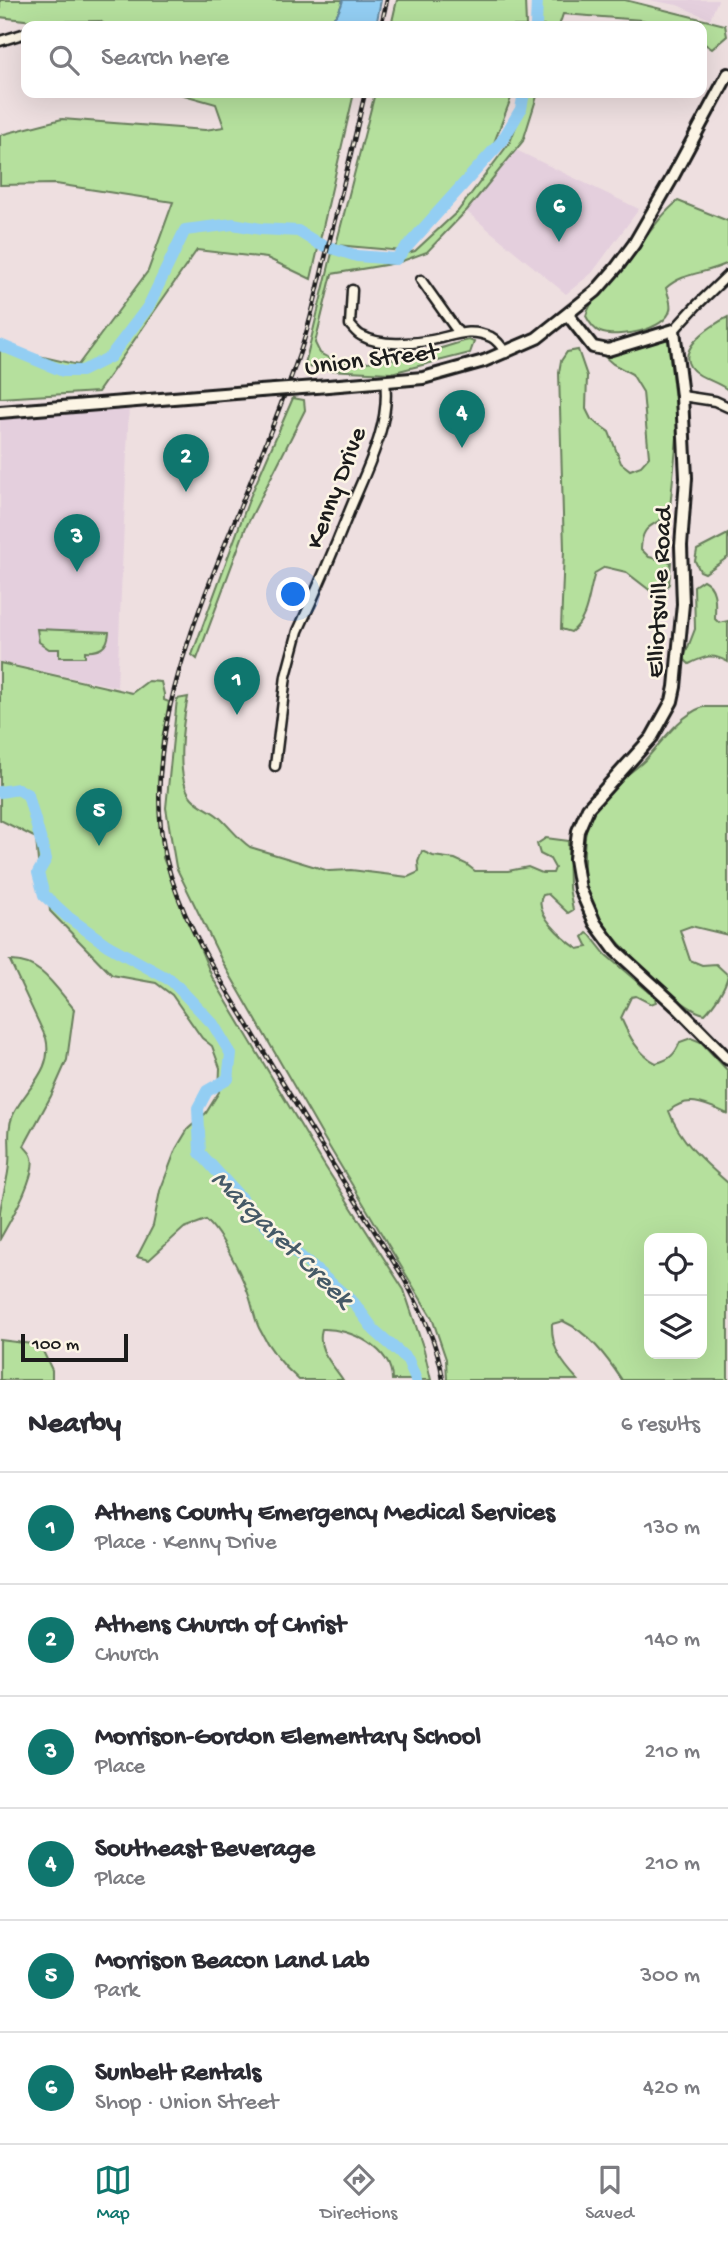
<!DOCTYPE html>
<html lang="en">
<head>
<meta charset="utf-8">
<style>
	:root { --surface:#fff; --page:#f7f7f7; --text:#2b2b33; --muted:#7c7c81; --line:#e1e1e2; --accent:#0f766e }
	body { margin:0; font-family:"Gochi Hand",sans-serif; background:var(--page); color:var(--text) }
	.controls { position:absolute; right:21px; bottom:21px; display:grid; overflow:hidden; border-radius:14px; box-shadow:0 7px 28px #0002 }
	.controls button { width:63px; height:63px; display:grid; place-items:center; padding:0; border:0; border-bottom:2px solid var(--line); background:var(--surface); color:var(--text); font:35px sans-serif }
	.scale { position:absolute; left:21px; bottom:18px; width:107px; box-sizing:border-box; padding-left:7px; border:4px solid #1c1c1c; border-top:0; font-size:19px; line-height:24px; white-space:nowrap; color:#1c1c1c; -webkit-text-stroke:5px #fcf5e5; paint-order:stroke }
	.you { position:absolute; left:294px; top:595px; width:24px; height:24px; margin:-18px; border:5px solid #fff; border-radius:50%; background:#1a73e8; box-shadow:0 0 0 10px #1a73e833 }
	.badge { display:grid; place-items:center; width:46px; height:46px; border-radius:50%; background:var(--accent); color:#fff; font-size:23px; font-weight:700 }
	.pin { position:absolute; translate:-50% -58px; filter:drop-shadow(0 2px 4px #0008) }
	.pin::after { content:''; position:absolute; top:37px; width:24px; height:21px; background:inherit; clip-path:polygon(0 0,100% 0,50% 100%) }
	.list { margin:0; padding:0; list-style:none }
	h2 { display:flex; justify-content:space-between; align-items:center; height:91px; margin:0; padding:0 28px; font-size:30px }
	h2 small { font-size:23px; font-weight:400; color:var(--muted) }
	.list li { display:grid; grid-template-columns:46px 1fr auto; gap:21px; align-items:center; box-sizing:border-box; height:112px; padding:0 28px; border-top:2px solid var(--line) }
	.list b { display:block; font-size:26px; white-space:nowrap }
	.list p { margin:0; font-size:23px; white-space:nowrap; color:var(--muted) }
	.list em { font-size:23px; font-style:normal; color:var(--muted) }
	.icon { flex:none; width:38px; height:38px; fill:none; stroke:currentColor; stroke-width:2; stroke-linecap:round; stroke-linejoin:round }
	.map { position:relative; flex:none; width:728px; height:1380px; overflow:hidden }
	.search { position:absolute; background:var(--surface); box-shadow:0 7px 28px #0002; left:21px; right:21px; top:21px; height:77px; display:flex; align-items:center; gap:18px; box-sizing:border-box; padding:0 24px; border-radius:14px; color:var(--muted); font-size:26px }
	.sheet { height:763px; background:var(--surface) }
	nav { display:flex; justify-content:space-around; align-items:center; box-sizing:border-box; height:98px; border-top:2px solid var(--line); background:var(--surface); font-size:19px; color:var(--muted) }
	nav a { display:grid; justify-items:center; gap:4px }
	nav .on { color:var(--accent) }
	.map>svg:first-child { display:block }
	.built { fill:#e4cfdd }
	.green { fill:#b5e09d; stroke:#687e5c; stroke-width:2; fill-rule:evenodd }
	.water { fill:#93cef3; stroke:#63879d; stroke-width:2 }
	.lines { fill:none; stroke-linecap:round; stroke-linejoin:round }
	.river { stroke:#93cef3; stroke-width:12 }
	.street-casing { stroke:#1c1c1c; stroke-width:13 }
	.secondary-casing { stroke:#1c1c1c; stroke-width:16 }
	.street { stroke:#fcf5e5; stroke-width:8 }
	.secondary { stroke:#fcf5e5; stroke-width:10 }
	.rail-casing { stroke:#1c1c1c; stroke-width:4.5 }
	.rail { stroke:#fcf5e5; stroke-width:2; stroke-dasharray:5; stroke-linecap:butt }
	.secondary-bridge-casing { stroke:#1c1c1c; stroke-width:16; stroke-linecap:butt }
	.secondary-bridge { stroke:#fcf5e5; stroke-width:10 }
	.labels { text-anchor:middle; stroke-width:5; stroke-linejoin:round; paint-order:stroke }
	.street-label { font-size:26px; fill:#1c1c1c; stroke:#fcf5e5 }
	.water-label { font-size:28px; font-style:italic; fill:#465a67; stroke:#fcf5e5 }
</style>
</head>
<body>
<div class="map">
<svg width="728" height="1380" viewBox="0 0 728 1380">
	<rect width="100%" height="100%" fill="#eedfe0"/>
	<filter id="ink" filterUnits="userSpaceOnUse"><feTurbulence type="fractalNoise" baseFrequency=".0143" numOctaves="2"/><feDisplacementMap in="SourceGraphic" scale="14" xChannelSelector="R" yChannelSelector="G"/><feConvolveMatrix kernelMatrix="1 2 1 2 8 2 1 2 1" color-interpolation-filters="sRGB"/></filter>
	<g filter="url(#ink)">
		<!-- built -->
		<path class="built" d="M649,0h69l-8,19 -33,-14z
			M516,150l123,59 -47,64 -26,21 -100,-83z
			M129,404l-12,283 -117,-25v-247z"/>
		<!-- green -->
		<path class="green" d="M0,0h343c-5,19 -12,21 -29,26h-207l-7,-5 -59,1 -41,-5z
			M397,0h128l1,26h-135z
			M539,0h86l100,25 2,11 -15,13 -10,-7v-16h-37l-23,-6 -79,-6 -4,12h-20z
			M177,93h177l-43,186 -44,-21 -70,-8 -99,142 -98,6v-51l78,18 70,-94 25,-69 -117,-18 -56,1v-50l62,-16 143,11 19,-3 -8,-23z
			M375,93h138l-21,55 -89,103 -67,-6z
			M529,93h9l-15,48 -56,69 -40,42 -30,11 -65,11 -17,69 5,10c25,18 89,5 117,-4 11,-2 21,-7 32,-9l5,2 -4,11 -79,20 -65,-3 -17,-3 -4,-3 27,-111h32l24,5 27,-7 43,-40 52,-69z
			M678,201l50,20v42c-21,11 -45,9 -62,25 2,7 6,16 4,22 -4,20 -53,29 -70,22 -7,-3 -11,-10 -14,-16 6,-22 29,-38 43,-56 16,-20 29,-43 49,-59z
			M728,317v73c-9,-7 -21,-10 -30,-16 -31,-20 13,-49 30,-57z
			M668,339l10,88 -8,81c-11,22 -28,10 -29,41l8,8 22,5 -2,22 -6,8h-11l-26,-20 -21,-5 -10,6c-7,20 -6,46 -24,59l-10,-3 3,-79 -5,-178 2,-11 6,-9 11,-2 9,26 -1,33 5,10 18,13 12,31 9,7 11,-4 8,-9 -6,-65 -11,-18 -19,-10 -8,-7c18,-6 45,-17 63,-18z
			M293,398l11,2 1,10 -59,117 -49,132 -5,-4 58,-158z
			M728,534v23l-23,16 -5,-2 -5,-10 2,-11z
			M703,580c15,7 12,25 12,39l4,4 9,-2v41c-16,-9 -23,-6 -39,2l-4,-4v-5l10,-26 -1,-43z
			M37,629l72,3c-1,16 -10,20 -24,19v6h-26v-8h-10l-10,-7z
			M0,663l132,30 16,-12 13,1 3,12v6l5,2 -7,37 -4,48 5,71 49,119 111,186 81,127 20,60 7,30h-39c0,-32 -42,-52 -70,-51 -6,21 10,34 21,51h-44c-16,-14 -31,-33 -40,-52 -5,-10 -6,-21 -10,-32 -7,-21 -27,-62 -43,-76l-22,8 -35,32 -12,-3 16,-31 7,-35 16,-42 12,-20 18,-16 13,-21 1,-24 -8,-22 -10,-8 -30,-43 -16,-12 -44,-8 -62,-64 -1,-9 -8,-6 -5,-58 -36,-18z
			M188,697c-5,24 -14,81 4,101 7,8 19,12 27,19 11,10 19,22 31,30l79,24 22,-1 57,7 11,-5 -1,-10 4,-11 11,5 22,3 11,5 9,7h33l20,-4 14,6h11l2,-5 -5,-9 -10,-5 -3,-10 9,-6 22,3 1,47 4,22 -5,3 -20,-19 -5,1c-12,17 22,45 35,54l10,-2 -5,-10 4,-4 3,2 16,20 49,42 1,5 -5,2 -15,-8 -5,1 -10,21c8,18 17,36 35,45 13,-3 19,-8 24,-21l11,-4 10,4 27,29v43c-21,-9 -39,-20 -59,-3 10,29 36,52 59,72v197h-106c-16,-24 -33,-47 -59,-59l-11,3c-1,24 10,39 26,56h-131l-1,-21 -14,-41 -111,-185 -99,-172 -46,-94 -10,-59 11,-109zM649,1238h53v116h-53z
			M703,707h25v228l-37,-9 -11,4 10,30 12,5 14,-1 12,11c-2,12 -14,30 -23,39 -16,-2 -51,-34 -63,-47 -21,-22 -43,-43 -54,-72 -5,-12 -4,-29 -4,-42 1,-23 2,-36 16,-55 12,-15 31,-24 45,-38 16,-17 35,-45 58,-53z
			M10,961c31,-1 46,27 64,48l-7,51 -16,36 -27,50c2,3 6,6 7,9 9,16 -22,68 -31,84 0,-9 0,-19 0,-27 2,-16 8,-32 9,-48 2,-17 -3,-34 4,-49 13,-27 41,-45 33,-77z
			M0,1340l40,5 12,25v10h-52z"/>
		<!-- water -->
		<path class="water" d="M343,0h38l-5,26h-62c17,-5 24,-7 29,-26z"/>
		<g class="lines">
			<!-- river -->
			<path class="river" d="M536,26l1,-26
				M0,345l63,26h19l28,-14 38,-50 37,-77 48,-6 28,5 37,2 21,13 38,12 39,3 106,-118 19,-32 3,-16
				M0,792l18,-3 10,6 18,64 -8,14 6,22 24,22 39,28 65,36 41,43 18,30 -3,25 -21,12 -9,17 2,45 71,78 83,72 20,27 34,30 8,20"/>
			<!-- street casing -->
			<g class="street-casing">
				<path id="street" d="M0,41l26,-8
					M421,280l37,52
					M352,290l-2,35c4,4 7,9 12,11 18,10 50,8 70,4 21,-4 37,-13 59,-3 6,3 11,10 15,16
					M674,330l22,-24 32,-31
					M682,396l33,5 13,6
					M275,766l11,-90 12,-45c18,-39 35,-79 51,-119 16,-40 42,-86 36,-130"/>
			</g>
			<!-- secondary casing -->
			<g class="secondary-casing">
				<path id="secondary" d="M568,315l25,32 15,3 66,-20 8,66 4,82 -5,68 2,58 -8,83 -3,14 -20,36 -64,71 -10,23 -3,28 5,30 8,18 7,16 20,27 61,56 52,53
					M316,387l107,-9 61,-17 53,-23 59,-47 21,-24 17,-23 37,-64 57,-106
					M0,412l260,-21"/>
			</g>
			<!-- street -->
			<use href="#street" class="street"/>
			<!-- secondary -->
			<use href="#secondary" class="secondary"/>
			<!-- rail casing -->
			<g class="rail-casing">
				<path id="rail" d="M381,26l6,-26
					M365,93c-13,56 -26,113 -41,169 -7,29 -13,58 -23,87 -18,53 -39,104 -60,156 -43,106 -102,237 -75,353 14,61 50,114 82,167 50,85 103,168 155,252 18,33 35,66 40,103"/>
			</g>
			<!-- rail -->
			<use href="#rail" class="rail"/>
			<!-- secondary-bridge casing -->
			<g class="secondary-bridge-casing">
				<path id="secondary-bridge" d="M260,391l56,-4"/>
			</g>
			<!-- secondary-bridge -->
			<use href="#secondary-bridge" class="secondary-bridge"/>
		</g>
	</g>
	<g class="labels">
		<!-- street labels -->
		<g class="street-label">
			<text transform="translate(371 357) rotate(-7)" y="9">Union Street</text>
			<text transform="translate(334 487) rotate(-69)" y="9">Kenny Drive</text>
			<text transform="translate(657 592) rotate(-87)" y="9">Elliotsville Road</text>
		</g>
		<!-- water labels -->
		<g class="water-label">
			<text transform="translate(284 1237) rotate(44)" y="10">Margaret Creek</text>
		</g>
	</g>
</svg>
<div class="controls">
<button><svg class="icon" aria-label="locate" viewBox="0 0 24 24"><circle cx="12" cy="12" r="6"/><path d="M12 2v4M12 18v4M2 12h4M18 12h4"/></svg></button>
<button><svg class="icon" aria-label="layers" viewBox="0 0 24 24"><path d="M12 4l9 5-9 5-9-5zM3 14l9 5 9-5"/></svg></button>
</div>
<div class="scale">100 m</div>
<div class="you"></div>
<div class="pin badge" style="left:237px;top:715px">1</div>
<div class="pin badge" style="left:186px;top:492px">2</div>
<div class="pin badge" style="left:77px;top:572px">3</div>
<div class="pin badge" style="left:462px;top:448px">4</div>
<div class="pin badge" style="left:99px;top:846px">5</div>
<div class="pin badge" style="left:559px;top:242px">6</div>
<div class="search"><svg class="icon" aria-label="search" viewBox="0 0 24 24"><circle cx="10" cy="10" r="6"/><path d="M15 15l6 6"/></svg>Search here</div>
</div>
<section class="sheet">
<h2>Nearby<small>6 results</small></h2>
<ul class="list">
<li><span class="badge">1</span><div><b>Athens County Emergency Medical Services</b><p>Place · Kenny Drive</p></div><em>130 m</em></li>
<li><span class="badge">2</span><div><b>Athens Church of Christ</b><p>Church</p></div><em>140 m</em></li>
<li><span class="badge">3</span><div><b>Morrison-Gordon Elementary School</b><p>Place</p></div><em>210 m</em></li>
<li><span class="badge">4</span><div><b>Southeast Beverage</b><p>Place</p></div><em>210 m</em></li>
<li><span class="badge">5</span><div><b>Morrison Beacon Land Lab</b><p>Park</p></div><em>300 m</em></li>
<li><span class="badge">6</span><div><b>Sunbelt Rentals</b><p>Shop · Union Street</p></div><em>420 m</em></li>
</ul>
</section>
<nav>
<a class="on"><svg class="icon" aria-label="map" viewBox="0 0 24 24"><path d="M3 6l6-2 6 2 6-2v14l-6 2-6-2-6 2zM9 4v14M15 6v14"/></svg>Map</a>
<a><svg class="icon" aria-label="directions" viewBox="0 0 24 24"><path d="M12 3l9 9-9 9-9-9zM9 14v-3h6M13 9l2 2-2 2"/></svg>Directions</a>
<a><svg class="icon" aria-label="saved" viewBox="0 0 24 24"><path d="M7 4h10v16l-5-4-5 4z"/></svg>Saved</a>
</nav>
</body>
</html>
